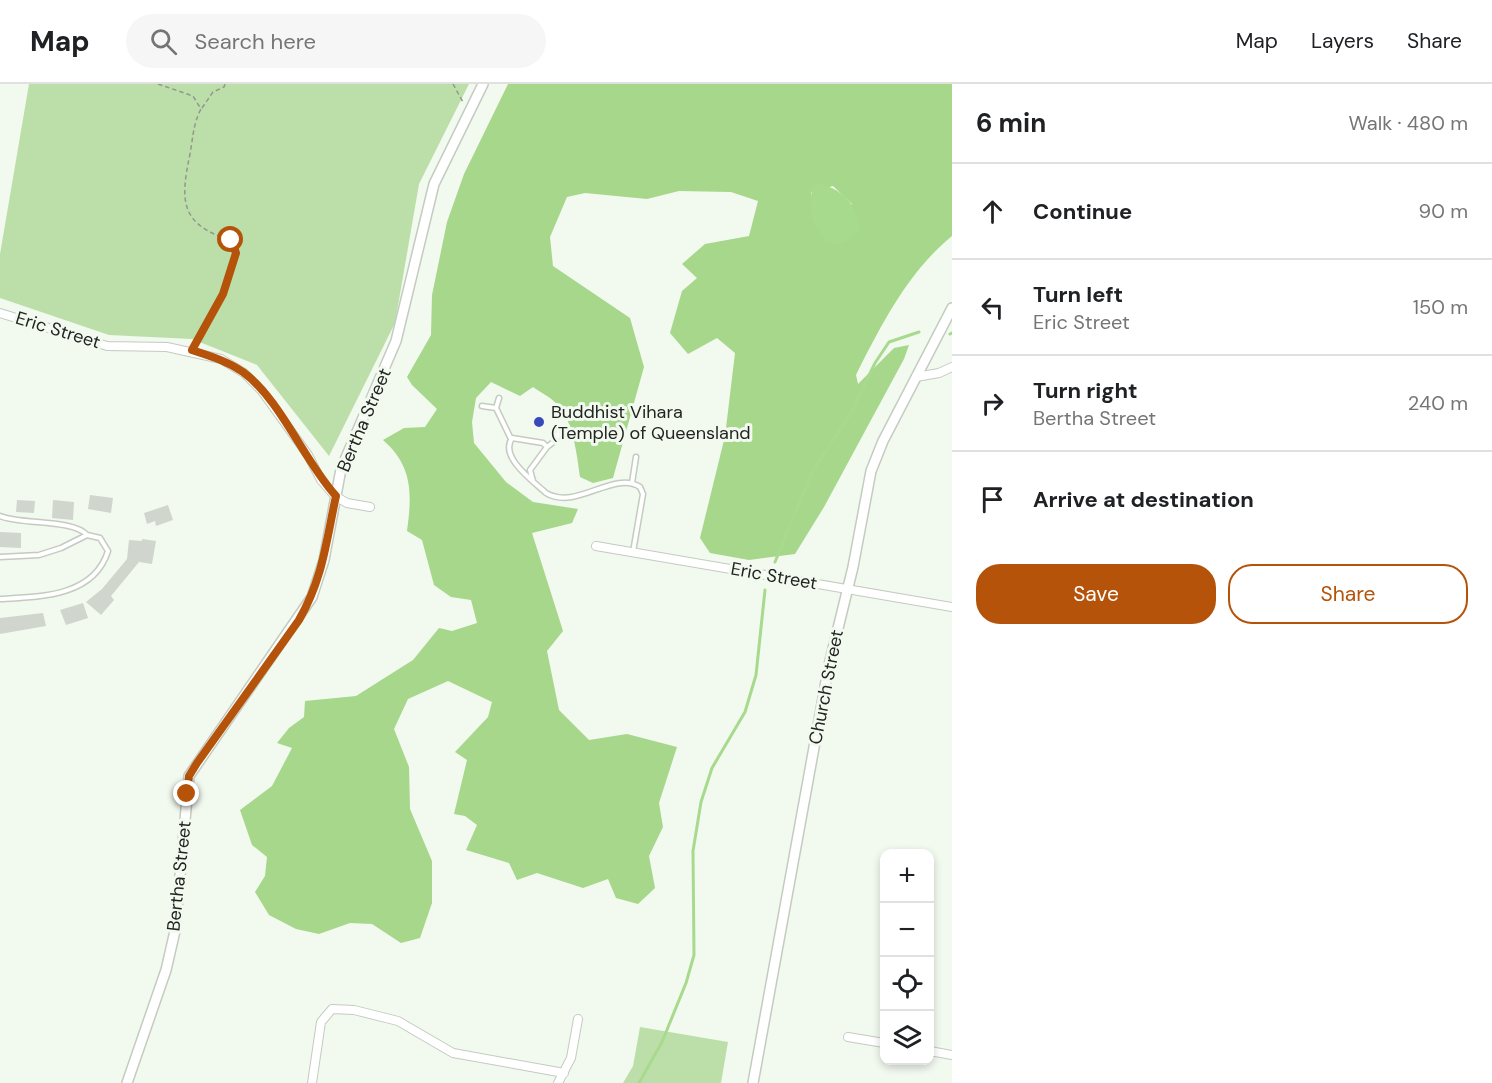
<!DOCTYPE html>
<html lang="en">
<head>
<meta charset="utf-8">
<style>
	:root { --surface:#fff; --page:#f6f6f6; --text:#202124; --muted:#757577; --line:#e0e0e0; --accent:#b45309 }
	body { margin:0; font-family:"DM Sans",sans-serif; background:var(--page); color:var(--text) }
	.controls { position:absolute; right:18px; bottom:18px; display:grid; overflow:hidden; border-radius:12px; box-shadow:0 3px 9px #0003 }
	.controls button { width:54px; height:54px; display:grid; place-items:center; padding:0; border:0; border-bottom:2px solid var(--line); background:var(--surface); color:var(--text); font:30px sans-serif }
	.stop { position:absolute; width:18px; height:18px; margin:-14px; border:4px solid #b45309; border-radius:50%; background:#fff }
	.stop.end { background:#b45309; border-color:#fff; box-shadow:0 2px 6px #0008 }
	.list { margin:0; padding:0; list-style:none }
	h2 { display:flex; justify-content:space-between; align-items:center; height:78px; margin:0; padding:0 24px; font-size:26px }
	h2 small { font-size:20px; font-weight:400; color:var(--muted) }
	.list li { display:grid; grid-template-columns:39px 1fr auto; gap:18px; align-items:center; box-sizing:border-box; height:96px; padding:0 24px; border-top:2px solid var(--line) }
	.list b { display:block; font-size:22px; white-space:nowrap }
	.list p { margin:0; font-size:20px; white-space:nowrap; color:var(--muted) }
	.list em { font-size:20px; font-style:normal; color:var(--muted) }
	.actions { display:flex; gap:12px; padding:18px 24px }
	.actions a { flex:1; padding:14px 0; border:2px solid var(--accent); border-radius:24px; text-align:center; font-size:21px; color:var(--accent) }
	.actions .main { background:var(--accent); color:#fff }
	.icon { flex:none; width:33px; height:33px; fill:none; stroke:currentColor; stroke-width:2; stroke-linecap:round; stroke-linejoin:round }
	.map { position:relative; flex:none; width:952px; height:999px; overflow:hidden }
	header { display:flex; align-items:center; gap:36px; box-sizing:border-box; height:84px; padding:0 30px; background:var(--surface); border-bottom:2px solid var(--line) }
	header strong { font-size:28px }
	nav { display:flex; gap:33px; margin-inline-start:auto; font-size:21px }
	.search { width:420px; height:54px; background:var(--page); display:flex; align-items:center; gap:15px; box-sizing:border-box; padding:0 21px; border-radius:33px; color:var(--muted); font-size:22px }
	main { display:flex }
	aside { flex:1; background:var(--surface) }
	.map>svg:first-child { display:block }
	.green { fill:#bcdfaa }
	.forest { fill:#a6d78b; fill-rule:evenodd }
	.water { fill:#a8da8e }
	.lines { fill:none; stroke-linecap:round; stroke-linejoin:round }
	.stream { stroke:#a8da8e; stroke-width:3 }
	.building { fill:#d0d6cd }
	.service-casing { stroke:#c4cbc1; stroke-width:7 }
	.minor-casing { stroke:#c4cbc1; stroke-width:10 }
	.tertiary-casing { stroke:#c4cbc1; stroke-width:12 }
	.path { stroke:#92978f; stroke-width:1.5; stroke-dasharray:4.5 3; stroke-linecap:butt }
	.service { stroke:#fff; stroke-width:4 }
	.minor { stroke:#fff; stroke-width:8 }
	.tertiary { stroke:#fff; stroke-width:9 }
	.route { stroke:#b45309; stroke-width:8 }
	.poi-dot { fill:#3949bc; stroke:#f2f9ef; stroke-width:2 }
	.labels { text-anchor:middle; stroke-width:6; stroke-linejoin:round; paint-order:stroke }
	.street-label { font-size:18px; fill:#212420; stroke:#f2f9ef }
	.poi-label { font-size:18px; fill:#212420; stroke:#f2f9ef; text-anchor:start }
</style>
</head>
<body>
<header>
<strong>Map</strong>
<div class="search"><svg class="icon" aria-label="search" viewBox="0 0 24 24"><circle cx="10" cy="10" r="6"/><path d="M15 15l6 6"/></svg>Search here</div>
<nav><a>Map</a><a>Layers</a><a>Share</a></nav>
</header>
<main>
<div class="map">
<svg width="952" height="999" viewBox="0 0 952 999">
	<rect width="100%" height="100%" fill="#f2f9ef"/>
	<!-- green -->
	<path class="green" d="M29,0h440l-50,100 -24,139 -66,133 -72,-91 -65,-26 -83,-4 -109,-37v-44z
		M640,943l88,15 -7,41h-98l10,-17z"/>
	<!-- forest -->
	<path class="forest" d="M508,0h444v152c-44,36 -71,89 -96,139l2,9 36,-36 15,-3 -5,14 -80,148 -29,47 -46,6 -39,-7 -10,-15 25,-102 10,-83 -18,-15 -29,16 -18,-21 12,-42 15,-13 -15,-14 23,-20 44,-8 9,-35 -27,-9 -52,-1 -32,8 -62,-6 -18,4 -17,40 3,29 77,52 14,49 -31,111 -20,5 -13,-6c-3,-22 -7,-57 -23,-73 -7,-7 -17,-12 -24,-17l-13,9 -29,-14 -15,16 -4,24 2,21 32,39 27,20 45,7 -6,14 -40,10 31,98 -16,20 12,59 30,30 38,-6 50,13 -18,56 4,24 -14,29 6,32 -17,16 -22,-6 -8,-19 -25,9 -46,-15 -20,7 -8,-17 -43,-13 11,-25 -12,-9 -11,-2 13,-54 -12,-8 33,-35 4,-15 -44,-21 -40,18 -14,30 15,38 1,42 22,52v42l-12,35 -19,5 -29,-19 -22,-1 -31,11 -23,-5 -27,-14 -14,-23 10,-16 2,-19 -15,-12 -12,-35 32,-24 20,-38 -15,-5 12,-15 15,-11 1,-16 51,-5 57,-36 26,-32 13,3 25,-8 -6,-23 -20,-3 -17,-12 -12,-45 -15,-9c5,-37 6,-65 -24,-91l21,-12 21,-1 12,-18 -25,-24 -5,-8 24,-42 1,-40 15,-73 17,-48zM833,102l19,18 -27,32c-13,-15 -13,-25 -14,-44z"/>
	<!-- water -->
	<path class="water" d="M817,100c24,3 40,20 43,44 -10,14 -18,20 -35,14 0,-10 -9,-13 -12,-21 -4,-11 -3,-24 0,-35z"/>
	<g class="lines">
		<!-- stream -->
		<path class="stream" d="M950,250l2,-1
			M775,478l37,-90 39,-59 24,-50 14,-21 30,-10
			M639,999l23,-41 24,-59 8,-28 -1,-104 8,-49 11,-34 33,-56 11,-37 9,-85"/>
	</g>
	<!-- building -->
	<path class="building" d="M90,411l23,3 -2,15 -23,-4z
		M17,416l18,1 -1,12 -18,-1z
		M53,416l21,2 -1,18 -21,-2z
		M168,421l5,15 -17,6 -1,-5 -8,3 -3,-11z
		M0,448l21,1v15l-21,-1z
		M142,455l14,2 -4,23 -13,-2 -28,34 3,4 -13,15 -15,-13 16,-13 25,-30 2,-19 13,1z
		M83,519l5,15 -22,7 -6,-15z
		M43,529l3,13 -46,8v-16z"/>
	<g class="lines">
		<!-- service casing -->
		<g class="service-casing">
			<path id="service" d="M482,322l14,2 3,-10
				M496,324l15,31
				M547,363l9,-7 3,-9
				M533,397l-3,-11 17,-23 -4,-4 -31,-5c-13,19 21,43 34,55 30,18 68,-23 94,-6l3,7 -10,58
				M632,399l4,-26
				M0,432c23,9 73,3 87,19
				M0,473l39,-2 22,-7 26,-13 13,3 8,13c-14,46 -69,46 -108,48"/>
		</g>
		<!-- minor casing -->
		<g class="minor-casing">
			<path id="minor" d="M0,229l107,33 60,1 54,12 23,14 18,18 46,64 13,25 14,16 12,7 23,4
				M916,293l23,-4 13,-6
				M596,462l356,61
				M848,953l36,6
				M930,967l22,4
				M312,999l9,-61 11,-13 22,1 44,11 55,32 111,20
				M558,999l13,-25 7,-39"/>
		</g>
		<!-- tertiary casing -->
		<g class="tertiary-casing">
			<path id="tertiary" d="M127,999l39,-113 9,-39 14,-155 123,-179 12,-37 17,-91 55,-128 38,-157 49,-100
				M753,999l76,-418 24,-98 18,-96 12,-30 69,-133"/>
		</g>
		<!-- path -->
		<path class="path" d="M158,0l35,12 8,13c-8,15 -8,29 -11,45 -10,47 -10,71 41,86l5,13 -11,27 -2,14 -28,49
			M453,0l10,18
			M202,24l11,-16 11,-5 1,-3"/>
		<!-- service -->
		<use href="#service" class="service"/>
		<!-- minor -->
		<use href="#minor" class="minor"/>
		<!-- tertiary -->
		<use href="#tertiary" class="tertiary"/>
	</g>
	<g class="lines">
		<!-- route -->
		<path class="route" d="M187,710l2,-18 8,-13 102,-143c24,-42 27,-78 37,-124 -32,-35 -55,-96 -93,-124 -16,-11 -33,-16 -51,-22l31,-56 13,-41 -5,-13"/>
	</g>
	<!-- markers -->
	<circle class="poi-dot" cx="539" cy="338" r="6"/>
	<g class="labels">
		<!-- street labels -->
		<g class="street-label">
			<text transform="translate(58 246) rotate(17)" y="6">Eric Street</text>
			<text transform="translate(364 336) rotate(-67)" y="6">Bertha Street</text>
			<text transform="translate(774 492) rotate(10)" y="6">Eric Street</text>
			<text transform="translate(826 603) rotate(-79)" y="6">Church Street</text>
			<text transform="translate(179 792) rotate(-84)" y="6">Bertha Street</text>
		</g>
		<!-- poi labels -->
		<g class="poi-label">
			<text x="551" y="334">Buddhist Vihara<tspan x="551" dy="21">(Temple) of Queensland</tspan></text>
		</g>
	</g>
</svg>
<div class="controls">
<button>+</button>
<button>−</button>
<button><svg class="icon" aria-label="locate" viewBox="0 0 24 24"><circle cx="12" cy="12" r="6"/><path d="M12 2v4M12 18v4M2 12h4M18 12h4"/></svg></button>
<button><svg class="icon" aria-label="layers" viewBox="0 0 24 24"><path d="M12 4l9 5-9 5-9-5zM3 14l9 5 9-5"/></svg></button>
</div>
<div class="stop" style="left:231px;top:156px"></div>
<div class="stop end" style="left:187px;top:710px"></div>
</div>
<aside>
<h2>6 min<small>Walk · 480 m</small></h2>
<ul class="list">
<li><svg class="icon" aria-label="ahead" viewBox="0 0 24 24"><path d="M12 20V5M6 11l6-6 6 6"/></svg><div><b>Continue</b></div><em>90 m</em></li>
<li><svg class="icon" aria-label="left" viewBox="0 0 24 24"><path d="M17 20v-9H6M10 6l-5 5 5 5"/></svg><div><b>Turn left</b><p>Eric Street</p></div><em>150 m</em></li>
<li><svg class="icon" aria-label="right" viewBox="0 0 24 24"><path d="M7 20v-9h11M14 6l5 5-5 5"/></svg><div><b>Turn right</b><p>Bertha Street</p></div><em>240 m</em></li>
<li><svg class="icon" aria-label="arrive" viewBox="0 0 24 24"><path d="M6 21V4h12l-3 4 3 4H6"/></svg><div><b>Arrive at destination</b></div></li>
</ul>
<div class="actions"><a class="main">Save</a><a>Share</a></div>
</aside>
</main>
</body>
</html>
